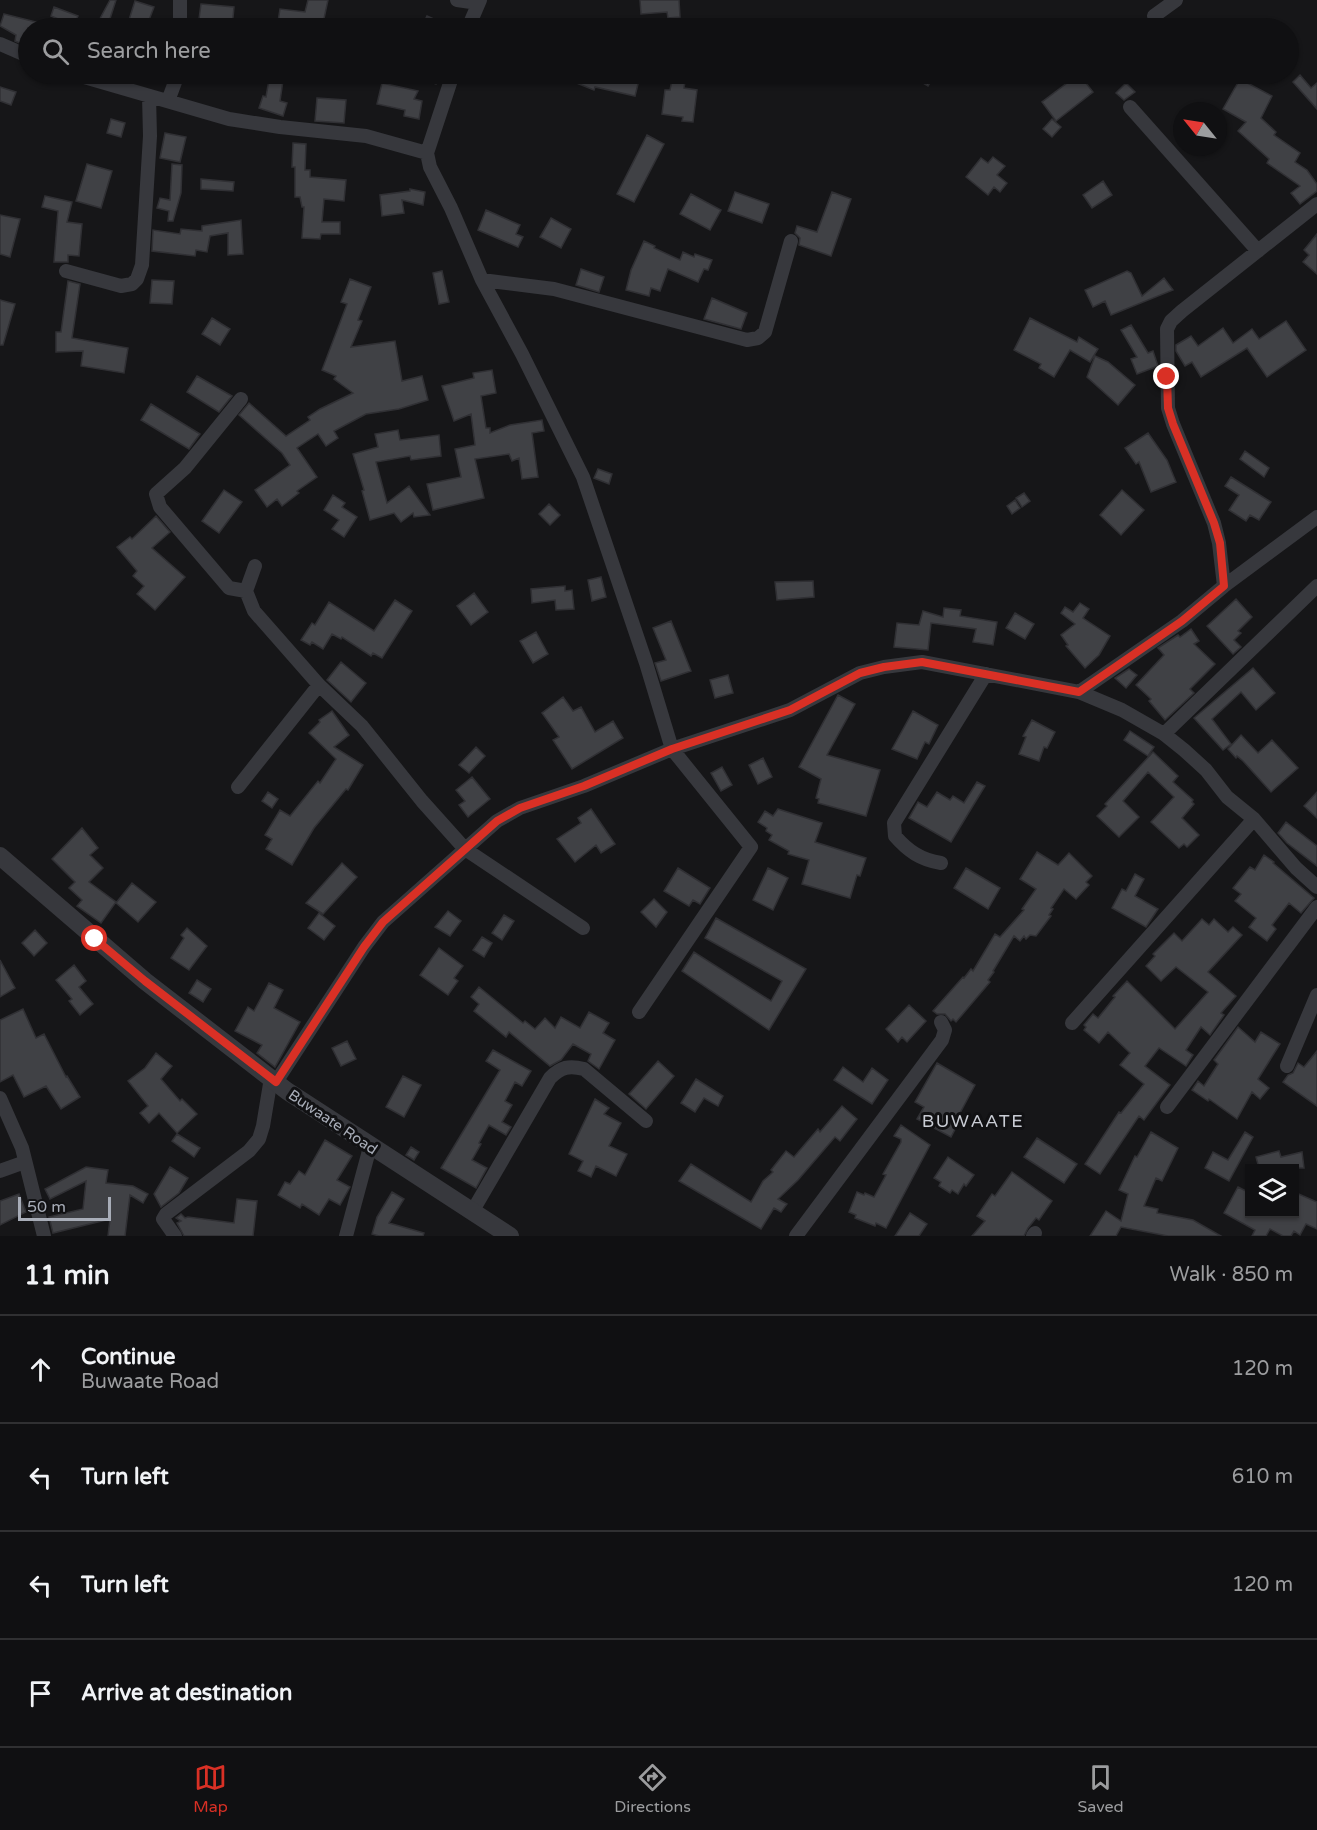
<!DOCTYPE html>
<html lang="en">
<head>
<meta charset="utf-8">
<style>
	:root { --surface:#101012; --page:#1e1e20; --text:#f1f3f6; --muted:#9c9d9f; --line:#303032; --accent:#d93025 }
	body { margin:0; font-family:"Varela Round",sans-serif; background:var(--page); color:var(--text) }
	.controls { position:absolute; right:18px; bottom:18px; display:grid; overflow:hidden; border-radius:0px; box-shadow:0 2px 4px #0004 }
	.controls button { width:54px; height:54px; display:grid; place-items:center; padding:0; border:0; border-bottom:2px solid var(--line); background:var(--surface); color:var(--text); font:30px sans-serif }
	.compass { position:absolute; left:1173px; top:102px; width:54px; height:54px; border-radius:50%; background:var(--surface); box-shadow:0 2px 4px #0004; rotate:300deg }
	.scale { position:absolute; left:18px; bottom:15px; width:93px; box-sizing:border-box; padding-left:6px; border:3px solid #a8adb8; border-top:0; font-size:16px; line-height:21px; white-space:nowrap; color:#a8adb8; -webkit-text-stroke:4px #111113; paint-order:stroke }
	.stop { position:absolute; width:18px; height:18px; margin:-14px; border:4px solid #d93025; border-radius:50%; background:#fff }
	.stop.end { background:#d93025; border-color:#fff; box-shadow:0 2px 6px #0008 }
	.list { margin:0; padding:0; list-style:none }
	h2 { display:flex; justify-content:space-between; align-items:center; height:78px; margin:0; padding:0 24px; font-size:26px }
	h2 small { font-size:20px; font-weight:400; color:var(--muted) }
	.list li { display:grid; grid-template-columns:39px 1fr auto; gap:18px; align-items:center; box-sizing:border-box; height:108px; padding:0 24px; border-top:2px solid var(--line) }
	.list b { display:block; font-size:22px; white-space:nowrap }
	.list p { margin:0; font-size:20px; white-space:nowrap; color:var(--muted) }
	.list em { font-size:20px; font-style:normal; color:var(--muted) }
	.icon { flex:none; width:33px; height:33px; fill:none; stroke:currentColor; stroke-width:2; stroke-linecap:round; stroke-linejoin:round }
	.map { position:relative; flex:none; width:1317px; height:1236px; overflow:hidden }
	.search { position:absolute; background:var(--surface); box-shadow:0 2px 4px #0004; left:18px; right:18px; top:18px; height:66px; display:flex; align-items:center; gap:15px; box-sizing:border-box; padding:0 21px; border-radius:33px; color:var(--muted); font-size:22px }
	.sheet { height:510px; background:var(--surface) }
	nav { display:flex; justify-content:space-around; align-items:center; box-sizing:border-box; height:84px; border-top:2px solid var(--line); background:var(--surface); font-size:16px; color:var(--muted) }
	nav a { display:grid; justify-items:center; gap:3px }
	nav .on { color:var(--accent) }
	.map>svg:first-child { display:block }
	.building { fill:#404145; stroke:#303034; stroke-width:1.5 }
	.lines { fill:none; stroke-linecap:round; stroke-linejoin:round }
	.minor { stroke:#37383d; stroke-width:14 }
	.tertiary { stroke:#37383d; stroke-width:18 }
	.route { stroke:#d93025; stroke-width:8 }
	.labels { text-anchor:middle; stroke-width:6; stroke-linejoin:round; paint-order:stroke }
	.street-label { font-size:15px; fill:#a8adb8; stroke:#111113 }
	.quarter-label { font-size:18px; letter-spacing:1.5px; fill:#c9ccd4; stroke:#111113 }
</style>
</head>
<body>
<div class="map">
<svg width="1317" height="1236" viewBox="0 0 1317 1236">
	<rect width="100%" height="100%" fill="#161618"/>
	<!-- building -->
	<path class="building" d="M110,0h6l-9,28h-12z
		M308,0h20l-6,28h-45l3,-19 25,3z
		M640,0h39l1,17 -12,1 -1,-6 -26,2z
		M135,1l19,6 -8,21 -19,-2z
		M201,4l33,3 -2,21h-28l1,-9h-6z
		M54,7l24,9 -5,12h-17l5,-8 -10,-4z
		M4,14l44,11v3h-20v17l-6,-1 -7,-3 1,-6 -16,-9z
		M427,16l27,12h-33z
		M270,74h14l-4,27 7,2 -4,13 -24,-8 4,-12 3,1z
		M410,74h30l-4,10z
		M554,74h77l9,2 -5,20 -40,-9 -1,3z
		M908,74h18l7,4 -5,8z
		M1079,74l14,18 -37,29 -14,-19z
		M1300,75l11,13 6,-5v26l-24,-27z
		M1240,79l32,17 -11,22 15,14 -2,3 26,18 -5,9 12,8 10,14v7l-17,13 -9,-11 9,-7 -33,-23 2,-4 -31,-28 8,-9 -23,-13z
		M672,80l13,2 -1,6 13,2 -4,32 -11,-1 1,-4 -21,-3 3,-24h5z
		M382,83l36,8 -4,8 8,2 -3,18 -15,-3 1,-6 -28,-6z
		M1126,83l9,9 -11,8 -8,-7z
		M0,87l16,5 -5,13 -11,-4z
		M317,98l29,2 -2,23 -29,-2z
		M111,119l14,4 -4,14 -14,-4z
		M1052,119l9,8 -9,10 -9,-8z
		M165,133l21,4 -6,25 -20,-4z
		M647,135l17,9 -30,58 -17,-8z
		M293,143l13,1 -1,26h5v7l36,3 -2,21 -20,-2 -2,23h18v12h-19l-1,5 -18,-1 2,-31h-2l-2,-10h-5v-30h-3z
		M993,157l12,9 -8,9 10,8 -7,9 -6,-5 -6,8 -22,-18 15,-19 7,5z
		M87,164l25,7 -11,37 -25,-7z
		M172,164l10,1 -1,28 -8,28h-5l1,-10 -12,-3 3,-10 10,2z
		M201,179l33,3 -1,9 -32,-2z
		M1103,181l9,14 -20,13 -9,-13z
		M410,189l15,3 -2,13 -21,-5 2,13 -22,3 -2,-21 30,-4z
		M735,192l34,12 -7,19 -34,-12z
		M832,192l19,7 -20,57 -32,-11 1,-7 -5,-5 2,-7 20,6z
		M691,194l30,16 -11,20 -30,-16z
		M45,196l27,6 -5,20 15,2 -3,32 -11,-1v7h-14l4,-51 -16,-4z
		M486,210l34,15 -4,9 7,3 -5,10 -40,-17z
		M0,215l20,4 -10,38 -10,-3z
		M551,218l20,11 -10,19 -21,-11z
		M241,220l2,34 -15,1v-22l-18,3 -3,16 -11,-2 -1,6 -43,-5 1,-21 27,4 1,-5 21,2v-5z
		M1317,234v40l-14,-12 6,-7 -5,-5z
		M644,241l11,5 -1,2 26,12 3,-8 11,5 1,-3 17,6 -4,10 -4,-1 -6,13 -30,-13 -8,22 -9,-3 -2,8 -23,-6 5,-20z
		M581,269l23,8 -5,15 -23,-7z
		M442,271l7,31 -10,2 -6,-31z
		M1127,271l4,2 11,23 22,-18 9,12 -62,25 -6,-14 -12,6 -8,-17z
		M350,279l21,8 -13,33 4,1 -11,26 44,-6 7,40 20,-5 6,24 -29,9 -33,5 -32,17 4,7 -12,8 -8,-12 -21,14 20,29 -20,14 2,2 -17,13 -5,-7 -10,8 -12,-17 35,-25 -8,-12 -43,-38 10,-12 37,33 24,-16 -2,-3 12,-8 33,-16 -19,-14 2,-3 -14,-6 25,-66 -6,-2z
		M152,280l22,1 -2,23 -22,-1z
		M68,281l12,3 -8,54 56,10 -4,25 -43,-7 2,-15 -27,1v-20h5z
		M712,298l35,15 -6,16 -37,-10z
		M0,300l15,4 -12,41h-3z
		M212,318l18,11 -10,16 -18,-11z
		M1030,318l47,24 2,-5 19,12 -8,13 -20,-12 -16,27 -15,-9 2,-4 -27,-14z
		M1286,321l20,29 -39,27 -20,-29 -46,29 -9,-15 -7,4 -9,-15v-6l15,-9 7,10 25,-18 10,15 19,-14 7,10z
		M1131,325l17,28 5,-2 5,15 -21,8 -6,-15 6,-2 -16,-27z
		M1095,356l13,6 27,23 -17,20 -31,-28z
		M492,370l4,23 -15,3 5,32h4v5l20,-8 32,-5 2,11 -12,2 6,44 -16,2 -3,-21 -7,3 -3,-7 -34,5 9,39 -51,12 -6,-26 34,-7 -6,-28 20,-4 -4,-31 -17,7 -12,-35 32,-8 -1,-5z
		M197,376l35,20 -13,16 -32,-20z
		M151,404l49,30 -11,15 -48,-29z
		M398,430l2,10 39,-5 2,21 -30,4 -1,-4 -34,6 11,41 22,-17 21,29 -16,2 -1,-4 -12,9 -7,-9 -24,7 -8,-29 2,-1 -11,-36 25,-7 -3,-13z
		M1148,433l19,27 9,22 -25,10 -12,-30 -3,2 -11,-16z
		M1245,451l24,17 -5,9 -24,-18z
		M598,469l14,5 -3,10 -15,-6z
		M1231,477l40,25 -12,18 -9,-5 -4,6 -17,-11 10,-15 -14,-9z
		M224,490l18,12 -23,31 -17,-12z
		M1122,490l22,20 -23,25 -21,-20z
		M1024,493l6,8 -8,6 -6,-9z
		M333,495l12,8 -3,4 15,10 -13,20 -12,-8 7,-9 -15,-10z
		M1015,500l5,8 -8,6 -5,-8z
		M549,504l11,11 -10,10 -11,-11z
		M156,516l14,16 -18,16 33,29 -30,33 -18,-16 7,-8 -11,-10 4,-5 -20,-24 13,-10 2,2z
		M601,577l5,20 -14,4 -4,-21z
		M813,581l1,16 -37,3 -2,-18z
		M565,586v5l7,-1 2,19 -18,1 -1,-10 -23,3 -1,-14z
		M474,593l14,19 -17,13 -14,-19z
		M1236,599l16,18 -14,14 3,2 -7,7 7,7 -8,7 -26,-28z
		M395,600l17,11 -30,47 -9,-5 -2,3 -29,-19 -1,2 -9,-5 -9,15 -11,-7 -2,3 -9,-5 11,-17 3,2 14,-23 45,29z
		M1080,603l9,6 -6,9 27,18 -11,19 -14,13 -19,-22 2,-1 -7,-10 14,-11 -14,-11 4,-6 8,5z
		M944,608l17,2 -1,6 37,6 -4,23 -20,-3 3,-13 -45,-6 -3,27 -34,-3 3,-24 22,2 4,-14 20,6z
		M1015,613l19,11 -9,15 -19,-11z
		M671,621l20,50 -30,10 -6,-18 11,-3 -13,-32z
		M1191,629l8,12 -5,3 21,20 -25,25 4,4 -29,27 -16,-19 2,-2 -15,-14 28,-30 -6,-7 20,-13 2,2z
		M536,632l12,22 -15,9 -13,-22z
		M341,662l25,21 -15,19 -24,-22z
		M1253,668l22,25 -19,17 -15,-18 -29,27 19,25 -8,6 -29,-32z
		M1129,669l8,6 -11,13 -11,-10z
		M728,675l5,18 -18,5 -5,-18z
		M838,695l17,9 -28,51 53,15 -14,46 -48,-13 1,-4 -3,-1 5,-19 -22,-12z
		M563,697l10,14 8,-4 14,25 18,-11 10,17 -51,31 -19,-29 6,-3 -17,-24z
		M332,711l17,24 -15,12 29,18 -15,25 -2,-1 -32,39 -22,37 -26,-16 6,-10 -7,-4 15,-25 10,6 28,-35 2,2 16,-24 -27,-26 11,-11 -1,-2z
		M913,711l25,14 -9,19 -4,-2 -8,17 -25,-10z
		M1032,720l23,12 -8,16 -3,-1 -5,14 -20,-7 7,-17 -3,-1z
		M1130,731l24,16 -6,9 -24,-16z
		M1241,735l17,18 14,-13 26,28 -27,24 -28,-31 -6,-5 -1,2 -8,-9z
		M476,747l9,9 -16,17 -10,-8z
		M1153,752l25,24 -5,6 20,18 -1,2 2,2 -12,14 17,17 -12,12 -3,-3 -5,4 -28,-26 23,-25 -26,-25 -25,29 16,16 -20,20 -22,-21 10,-10 -2,-2z
		M763,758l9,19 -14,7 -9,-19z
		M722,767l10,18 -11,6 -10,-18z
		M472,777l18,22 -22,18 -9,-12 6,-4 -9,-11z
		M977,782l8,4 -34,56 -42,-24 9,-16 9,5 10,-15 13,8 3,-4 11,7z
		M268,792l10,7 -6,9 -10,-7z
		M1317,792v26l-13,-12z
		M591,809l24,35 -14,9 -5,-8 -21,17 -18,-23 24,-16 -3,-5z
		M778,809l44,14 -7,19 51,16 -6,18 -3,-1 -7,23 -48,-14 7,-24 -21,-6 1,-3 -20,-11 3,-5 -6,-4 1,-3 -9,-6 7,-11 8,5z
		M1286,822l31,24v20l-30,-23 -9,-10z
		M82,828l16,20 -8,7 13,13 -14,14 27,20 -15,21 -24,-17 5,-6 -13,-12 6,-6 -23,-23z
		M1037,852l21,13 11,-12 23,23 -6,6 3,3 -13,14 -12,-10 -13,19 2,1 -4,6 2,1 -15,20 -6,-1 -4,4 -2,-3 -4,5 -6,-5 -21,35 1,1 -6,8 2,2 -34,40 -3,-3 -2,2 -6,-7h-8l-4,-3 30,-34 1,1 7,-9 2,2 22,-37 5,3 24,-27 -2,-1 14,-20 -16,-10z
		M1264,855l10,7 -1,1 41,35 -13,15 -12,-10 -17,22 4,4 -9,12 -18,-14 7,-9 -21,-17 6,-7 -8,-6 17,-21 5,3z
		M342,863l15,14 -34,37 -17,-11z
		M678,868l32,20 -10,16 -7,-4 -4,6 -25,-15z
		M768,868l20,10 -15,32 -20,-10z
		M966,868l34,20 -12,21 -34,-21z
		M1135,874l9,5 -9,17 23,13 -12,18 -34,-19 10,-19 4,2z
		M132,883l24,19 -18,20 -22,-19z
		M654,899l13,13 -11,15 -15,-15z
		M448,911l13,10 -11,15 -15,-9z
		M319,913l16,13 -11,14 -16,-12z
		M504,915l10,6 -12,19 -10,-7z
		M716,918l90,51 -37,61 -87,-59 12,-19 77,49 11,-20 -77,-43z
		M1202,919l7,6 5,-6 14,13 5,-5 9,8 -34,37 28,24 -15,17 3,2 -14,20 -9,-8 -15,23 7,5 -7,11 -27,-18 -14,18 25,19 -26,35 -5,-4 -39,58 -15,-10 34,-52 2,1 23,-29 -24,-19 10,-12 -22,-21 -9,11 -15,-13 2,-3 -2,-2 9,-11 5,4 17,-21 -2,-1 14,-15 48,48 33,-37 -32,-25 -15,14 -15,-15 9,-10 -2,-2 21,-21 8,8z
		M187,928l20,18 -18,24 -18,-12 13,-20 -3,-3z
		M35,930l12,13 -13,13 -12,-13z
		M482,937l10,6 -8,14 -11,-7z
		M439,948l24,18 -9,12 4,3 -10,14 -28,-20z
		M0,960l15,28 -15,9z
		M74,965l12,16 -7,6 14,17 -13,11 -11,-14 3,-2 -16,-19z
		M197,980l14,9 -8,13 -14,-9z
		M269,983l14,7 -9,18 26,14 -25,45 -18,-14 5,-8 -27,-14 13,-24 6,4z
		M479,987l44,36 2,-2 10,8 10,-11 10,10 6,-11 19,11 9,-16 20,11 -6,10 12,7 -16,29 -11,-8 3,-7 -18,-10 -12,16 -11,6 -41,-34 -3,5 -32,-26 5,-7 -8,-7z
		M909,1005l17,16 -19,21 -5,-5 -4,5 -12,-13z
		M23,1009l13,29 8,-4 22,43 1,-1 13,21 -19,12 -15,-23 -22,11 -11,-22 -13,7v-62z
		M1238,1027l17,15 6,-10 19,12 -22,35 11,9 -9,11 -8,-7 -15,27 -28,-20 -1,2 -16,-11 6,-9 6,5 14,-22 -4,-4z
		M347,1041l9,18 -15,7 -9,-18z
		M493,1050l38,21 -9,15 -7,-4 -10,19 7,4 -10,17 9,5 -5,8 -17,-10 -10,18 2,1 -9,16 15,8 -11,20 -35,-20 59,-98 -14,-9z
		M1317,1051v55l-34,-24 5,-7 5,-2 5,-10 6,4z
		M156,1053l16,13 -11,13 19,22 2,-2 15,15 -20,19 -18,-20 -10,10 -9,-10 8,-7 -20,-25 17,-13z
		M658,1061l16,15 -28,33 -17,-15z
		M937,1063l38,22 -16,30 3,1 -11,21 -34,-18 7,-12 -9,-5z
		M843,1067l20,15 9,-14 16,12 -16,24 -38,-24z
		M403,1076l18,9 -17,32 -18,-10z
		M696,1079l27,17 -5,10 -14,-8 -9,14 -14,-9z
		M595,1099l14,9 -5,6 17,9 -12,23 18,8 -11,22 -20,-10 -5,11 -13,-6 5,-10 -14,-7z
		M842,1106l15,13 -17,22 -5,-4 -37,43 -20,19 9,5 -6,8 -7,-4 -13,21 -82,-48 12,-17 60,38 12,-21 10,-9 -2,-2 15,-19 8,6 24,-28 2,3z
		M901,1125l29,20 -44,83 -10,-5 -1,3 -20,-8 1,-3 -7,-3 8,-20 7,3 1,-2 9,4 12,-22 -3,-1 18,-32v-3l-7,-3z
		M1151,1132l27,16 -16,33 -6,-3 -12,28 14,3 -1,4 36,7 28,16h-53l-47,-9 -5,9h-26l16,-25 15,10 7,-27 -9,-4 16,-34 2,1z
		M1245,1132l8,5 -24,44 -24,-13 8,-16 15,8z
		M177,1134l23,14 -6,9 -22,-16z
		M1037,1138l40,26 -13,19 -40,-26z
		M325,1140l27,16 -15,24 13,7 -10,18 -11,-6 -10,16 -17,-11 -2,4 -22,-13 7,-13 5,2 9,-13 6,4z
		M411,1147l8,5 -5,8 -8,-5z
		M1279,1151l2,6 21,-5 2,16h-45l-3,-11z
		M948,1157l26,18 -8,11 -2,-2 -6,10 -6,-4 -2,3 -11,-7 2,-4 -7,-4z
		M86,1167l22,3 -2,13 27,3 15,8 -5,9 -13,-8 -5,41h-17l2,-17 -57,14 -4,-16 34,-8 3,-28 -36,18 -5,-10z
		M170,1167l18,11 -9,15 -18,14 -7,-13z
		M1012,1172l40,29 -13,19 -3,-2 -8,10 -4,8h-52l13,-15 -8,-5 15,-22 3,2z
		M1238,1187l12,6v21h44v-22l23,10v27l-11,-5 -6,11 -6,-4 -3,5h-8l-13,-7 -4,7h-14l3,-6 -31,-17z
		M392,1192l12,7 -15,24 35,10 -1,3h-44l-7,-2 5,-17z
		M19,1194l7,18 -26,13v-24z
		M237,1199l20,2 -4,35h-69l-7,-13 4,-2 -5,-3 5,-4 4,4 3,-1 46,6z
		M910,1213l17,11 -8,12h-24z"/>
	<g class="lines">
		<!-- minor -->
		<path class="minor" d="M180,0v28
			M457,0l21,3
			M1154,16l22,-16
			M468,28l12,-28
			M0,44l28,12
			M74,74l155,45 51,8 86,9 61,17
			M453,74l-26,79 3,14 21,41 31,72 40,74 61,123 63,186 26,86 79,98 -112,165
			M168,101l10,-27
			M1130,107l128,144
			M66,271l55,15 11,-2 5,-5 5,-14 8,-129 -1,-40
			M482,280l72,9 193,51 11,-2 7,-6 26,-91
			M241,399l-56,69 -29,26 4,13 69,81 17,3
			M255,566l-9,25 8,20 65,74 43,41 60,75 43,48 118,79
			M1224,586l-5,-43 -5,-20 -41,-99 -5,-16 -1,-79 4,-8 11,-10 135,-107
			M1079,692l103,-71 42,-35 93,-69
			M1164,734l153,-148
			M238,787l81,-102
			M941,863c-20,-3 -33,-12 -46,-27l-1,-13 92,-149
			M1072,1023l182,-204
			M1287,1066l30,-71
			M276,1082l88,-135 19,-25 114,-101 23,-13 64,-22 88,-37 118,-39 70,-37 24,-6 38,-5 157,30 43,18 42,24 20,16 22,20 21,27 27,22 42,49 21,19
			M0,1098l22,50 22,88
			M1167,1107l150,-200
			M0,1171l25,-9
			M472,1212l78,-134c11,-11 19,-13 34,-9l62,52
			M175,1236l-12,-17 3,-5 83,-63 10,-12 4,-13 8,-48
			M346,1236l24,-89
			M796,1236l146,-196 3,-10 -4,-8
			M1033,1236l2,-3"/>
		<!-- tertiary -->
		<path class="tertiary" d="M0,856l145,125 142,110 223,145"/>
	</g>
	<g class="lines">
		<!-- route -->
		<path class="route" d="M95,939l50,42 131,101 88,-135 19,-25 114,-101 23,-13 64,-22 88,-37 118,-39 70,-37 24,-6 38,-5 157,30 103,-71 42,-35 -4,-43 -6,-20 -41,-99 -5,-16 -1,-31"/>
	</g>
	<g class="labels">
		<!-- street labels -->
		<g class="street-label">
			<text transform="translate(333 1122) rotate(34)" y="5">Buwaate Road</text>
		</g>
		<!-- quarter labels -->
		<g class="quarter-label">
			<text x="973" y="1127">BUWAATE</text>
		</g>
	</g>
</svg>
<div class="controls">
<button><svg class="icon" aria-label="layers" viewBox="0 0 24 24"><path d="M12 4l9 5-9 5-9-5zM3 14l9 5 9-5"/></svg></button>
</div>
<svg class="compass" viewBox="-18 -18 36 36"><path d="M0-13l5 13h-10z" fill="#e53935"/><path d="M0 13l5-13h-10z" fill="#9c9d9f"/></svg>
<div class="scale">50 m</div>
<div class="stop" style="left:95px;top:939px"></div>
<div class="stop end" style="left:1167px;top:377px"></div>
<div class="search"><svg class="icon" aria-label="search" viewBox="0 0 24 24"><circle cx="10" cy="10" r="6"/><path d="M15 15l6 6"/></svg>Search here</div>
</div>
<section class="sheet">
<h2>11 min<small>Walk · 850 m</small></h2>
<ul class="list">
<li><svg class="icon" aria-label="ahead" viewBox="0 0 24 24"><path d="M12 20V5M6 11l6-6 6 6"/></svg><div><b>Continue</b><p>Buwaate Road</p></div><em>120 m</em></li>
<li><svg class="icon" aria-label="left" viewBox="0 0 24 24"><path d="M17 20v-9H6M10 6l-5 5 5 5"/></svg><div><b>Turn left</b></div><em>610 m</em></li>
<li><svg class="icon" aria-label="left" viewBox="0 0 24 24"><path d="M17 20v-9H6M10 6l-5 5 5 5"/></svg><div><b>Turn left</b></div><em>120 m</em></li>
<li><svg class="icon" aria-label="arrive" viewBox="0 0 24 24"><path d="M6 21V4h12l-3 4 3 4H6"/></svg><div><b>Arrive at destination</b></div></li>
</ul>
</section>
<nav>
<a class="on"><svg class="icon" aria-label="map" viewBox="0 0 24 24"><path d="M3 6l6-2 6 2 6-2v14l-6 2-6-2-6 2zM9 4v14M15 6v14"/></svg>Map</a>
<a><svg class="icon" aria-label="directions" viewBox="0 0 24 24"><path d="M12 3l9 9-9 9-9-9zM9 14v-3h6M13 9l2 2-2 2"/></svg>Directions</a>
<a><svg class="icon" aria-label="saved" viewBox="0 0 24 24"><path d="M7 4h10v16l-5-4-5 4z"/></svg>Saved</a>
</nav>
</body>
</html>
